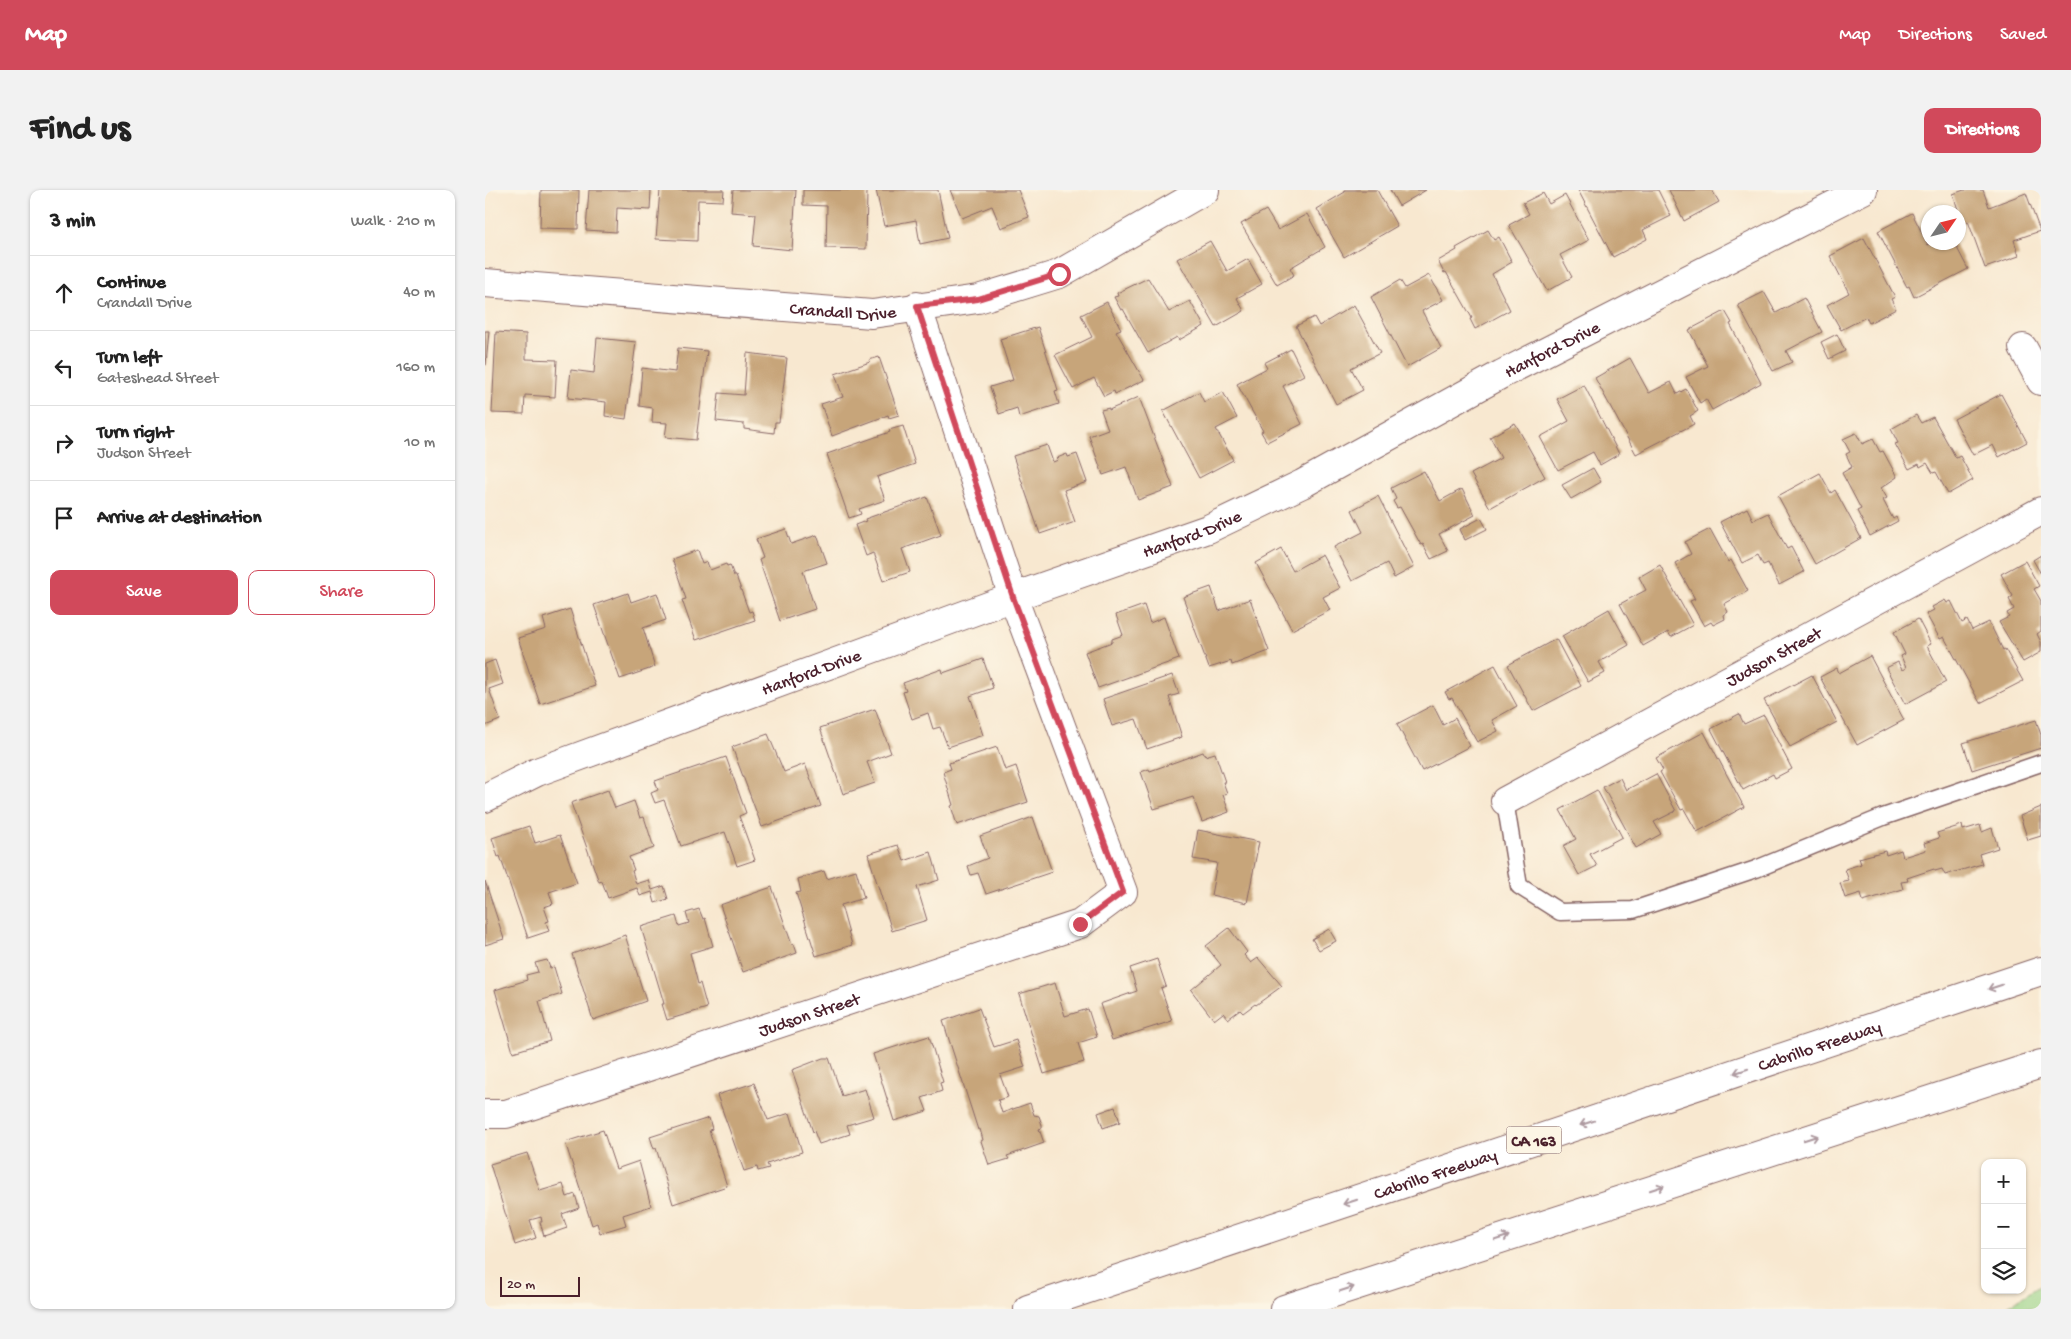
<!DOCTYPE html>
<html lang="en">
<head>
<meta charset="utf-8">
<style>
	:root { --surface:#fff; --page:#f2f2f2; --text:#222; --muted:#767676; --line:#e0e0e0; --accent:#d1495b }
	body { margin:0; font-family:"Gochi Hand",sans-serif; background:var(--page); color:var(--text) }
	.controls { position:absolute; right:15px; bottom:15px; display:grid; overflow:hidden; border-radius:10px; box-shadow:0 1px 4px #0004 }
	.controls button { width:45px; height:45px; display:grid; place-items:center; padding:0; border:0; border-bottom:1px solid var(--line); background:var(--surface); color:var(--text); font:25px sans-serif }
	.compass { position:absolute; left:1436px; top:15px; width:45px; height:45px; border-radius:50%; background:var(--surface); box-shadow:0 1px 4px #0004; rotate:55deg }
	.scale { position:absolute; left:15px; bottom:12px; width:80px; box-sizing:border-box; padding-left:5px; border:2px solid #4a1f2b; border-top:0; font-size:14px; line-height:18px; white-space:nowrap; color:#4a1f2b; -webkit-text-stroke:4px #fcf5e5; paint-order:stroke }
	.stop { position:absolute; width:15px; height:15px; margin:-11px; border:4px solid #d1495b; border-radius:50%; background:#fff }
	.stop.end { background:#d1495b; border-color:#fff; box-shadow:0 1px 5px #0008 }
	.list { margin:0; padding:0; list-style:none }
	h2 { display:flex; justify-content:space-between; align-items:center; height:65px; margin:0; padding:0 20px; font-size:21px }
	h2 small { font-size:16px; font-weight:400; color:var(--muted) }
	.list li { display:grid; grid-template-columns:32px 1fr auto; gap:15px; align-items:center; box-sizing:border-box; height:75px; padding:0 20px; border-top:1px solid var(--line) }
	.list b { display:block; font-size:19px; white-space:nowrap }
	.list p { margin:0; font-size:16px; white-space:nowrap; color:var(--muted) }
	.list em { font-size:16px; font-style:normal; color:var(--muted) }
	.actions { display:flex; gap:10px; padding:15px 20px }
	.actions a { flex:1; padding:11px 0; border:1px solid var(--accent); border-radius:10px; text-align:center; font-size:18px; color:var(--accent) }
	.actions .main { background:var(--accent); color:#fff }
	.icon { flex:none; width:28px; height:28px; fill:none; stroke:currentColor; stroke-width:2; stroke-linecap:round; stroke-linejoin:round }
	.map { position:relative; flex:none; width:1556px; height:1119px; overflow:hidden; border-radius:10px }
	header { display:flex; align-items:center; gap:30px; box-sizing:border-box; height:70px; padding:0 25px; background:var(--accent); color:#fff }
	header strong { font-size:24px }
	nav { display:flex; gap:28px; margin-inline-start:auto; font-size:18px }
	.intro { display:flex; align-items:center; justify-content:space-between; box-sizing:border-box; height:120px; padding:0 30px }
	h1 { margin:0; font-size:35px }
	.button { padding:12px 22px; border-radius:10px; background:var(--accent); color:#fff; font-size:18px; font-weight:700 }
	main { display:flex; gap:30px; padding:0 30px }
	aside { flex:1; background:var(--surface); border-radius:10px; box-shadow:0 1px 4px #0004 }
	.map>svg:first-child { display:block }
	.green { fill:#98d286; stroke:#717858 }
	.building { fill:#c7a57a }
	.lines { fill:none; stroke-linecap:round; stroke-linejoin:round }
	.service-casing { stroke:#876565; stroke-width:19 }
	.minor-casing { stroke:#876565; stroke-width:30 }
	.motorway-casing { stroke:#876565; stroke-width:30 }
	.service { stroke:#fff; stroke-width:16 }
	.minor { stroke:#fff; stroke-width:28 }
	.motorway { stroke:#fff; stroke-width:28 }
	.oneway { stroke:#ae9aa0 }
	.route { stroke:#d1495b; stroke-width:6 }
	.labels { text-anchor:middle; stroke-width:4.5; stroke-linejoin:round; paint-order:stroke }
	.shield { fill:#fcf5e5; stroke:#7f5f63; stroke-width:1 }
	.shield-label { font-size:16px; font-weight:bold; fill:#4a1f2b }
	.street-label { font-size:18px; fill:#4a1f2b; stroke:#fcf5e5 }
</style>
</head>
<body>
<header>
<strong>Map</strong>
<nav><a>Map</a><a>Directions</a><a>Saved</a></nav>
</header>
<div class="intro"><h1>Find us</h1><a class="button">Directions</a></div>
<main>
<aside>
<h2>3 min<small>Walk · 210 m</small></h2>
<ul class="list">
<li><svg class="icon" aria-label="ahead" viewBox="0 0 24 24"><path d="M12 20V5M6 11l6-6 6 6"/></svg><div><b>Continue</b><p>Crandall Drive</p></div><em>40 m</em></li>
<li><svg class="icon" aria-label="left" viewBox="0 0 24 24"><path d="M17 20v-9H6M10 6l-5 5 5 5"/></svg><div><b>Turn left</b><p>Gateshead Street</p></div><em>160 m</em></li>
<li><svg class="icon" aria-label="right" viewBox="0 0 24 24"><path d="M7 20v-9h11M14 6l5 5-5 5"/></svg><div><b>Turn right</b><p>Judson Street</p></div><em>10 m</em></li>
<li><svg class="icon" aria-label="arrive" viewBox="0 0 24 24"><path d="M6 21V4h12l-3 4 3 4H6"/></svg><div><b>Arrive at destination</b></div></li>
</ul>
<div class="actions"><a class="main">Save</a><a>Share</a></div>
</aside>
<div class="map">
<svg width="1556" height="1119" viewBox="0 0 1556 1119">
	<rect width="100%" height="100%" fill="#fcf5e5"/>
	<filter id="ink" filterUnits="userSpaceOnUse"><feTurbulence type="fractalNoise" baseFrequency=".02" numOctaves="2"/><feDisplacementMap in="SourceGraphic" scale="10" xChannelSelector="R" yChannelSelector="G"/><feConvolveMatrix kernelMatrix="1 2 1 2 8 2 1 2 1" color-interpolation-filters="sRGB"/></filter>
	<filter id="wash" filterUnits="userSpaceOnUse"><feTurbulence type="fractalNoise" baseFrequency=".0096" numOctaves="4" result="noise"/><feDisplacementMap in="SourceGraphic" scale="20" xChannelSelector="R" yChannelSelector="G"/><feGaussianBlur stdDeviation="1.12" result="paint"/><feColorMatrix in="noise" values="0 0 0 0 0 0 0 0 0 0 0 0 0 0 0 0 0 1.4 0 .05"/><feComposite in="paint" operator="in"/></filter>
	<g filter="url(#wash)">
		<rect width="100%" height="100%" fill="#f8e8d0"/>
		<!-- green -->
		<path class="green" d="M1556,1095v24h-38z"/>
		<g id="blocks">
			<!-- building -->
			<path class="building" d="M56,0h38l-1,39 -38,-1z
				M104,0h62l-1,20 -33,-2 -1,24 -30,-2z
				M175,0h64l-1,11 -25,-1 -1,41 -41,-2z
				M248,0h63l-4,60 -39,-4 3,-32 -25,-2z
				M318,0h64l-1,59 -40,-1 1,-42 -24,-1z
				M391,0h62l10,48 -28,6 -4,-24 -32,6z
				M465,0h68l11,27 -28,11 -9,-22 -30,12z
				M859,0h33l20,36 -53,31 -27,-48 28,-17z
				M905,0h36l-27,16z
				M1093,0h80l13,26 -28,14 4,9 -34,18z
				M1184,0h43l7,12 -35,19z
				M1479,0h19l6,17 37,-14 14,38 -26,9 5,16 -34,12 -17,-47 -8,3 -1,-3v-8l-6,-19z
				M1058,3l6,11 16,-9 24,45 -29,15 12,22 -25,14 -38,-66 20,-11 -6,-11z
				M781,20l12,20 29,-16 18,33 -35,21 4,7 -17,10 -36,-61z
				M1427,23l16,32 4,-3h22l14,27 -54,28 -5,-11 -2,1 -29,-56z
				M1003,40l6,10 5,-3 13,25 -20,12 18,36 -35,19 -5,-10 2,-1 -26,-46 -2,1 -6,-12 19,-11 -1,-2z
				M1379,48l31,59 -4,2 5,10 -27,14 -3,-6 -25,13 -14,-25 22,-12 -19,-37z
				M725,51l17,30 21,-12 14,25 -25,14 7,13 -28,16 -39,-68z
				M944,85l14,25 -21,11 19,37 -34,19 -36,-70 29,-17 5,8z
				M663,88l21,34 21,-11 14,25 -25,14 -2,-3 -29,16 -25,-44 -2,1 -7,-13 4,-1 -1,-3z
				M1279,102l12,21 28,-15 18,34 -36,19 6,11 -19,9 -35,-66z
				M622,112l14,27 -5,2 28,49 -29,14 -1,-3 -10,5 -10,-18 -21,11 -18,-34 37,-18 -11,-22z
				M869,115l26,48 -29,15 12,22 -27,14 -40,-78 18,-9 5,9z
				M1240,121l7,12 -2,1 31,59 -49,27 -6,-11 -6,4 -14,-26 22,-11 -19,-36z
				M553,137l20,63 -3,1 4,13 -40,13 -2,-9 -18,6 -9,-27 23,-7 -13,-41z
				M0,141h4l-3,34h-1z
				M11,142l30,2v25l31,1 -2,37 -30,-2 -1,19 -32,-1z
				M1352,144l8,17 -16,8 -8,-17z
				M112,148l39,4 -10,77 -21,-3 1,-14 -38,-4 3,-28 23,3z
				M193,158l29,3 -11,89 -31,-3 2,-14 -15,-1 1,-14 -14,-2 3,-38 33,4z
				M806,159l13,26 -21,11 19,38 -35,18 -6,-10 2,-1 -26,-47 30,-16 -3,-5z
				M262,163l40,5 -8,64h-4l-1,11 -30,-4v-5l-28,-3 3,-28 25,2z
				M394,167l20,58 -10,3 -1,-3 -56,21 -11,-32 22,-7 -8,-23 35,-12 -1,-2z
				M1145,168l19,35 22,-11 6,12 9,-5 12,22 -8,5 4,8 -58,30 -41,-76z
				M1099,195l35,69 -19,11 -7,-13 -35,18 -18,-33 29,-16 -12,-22z
				M714,202l5,10 19,-10 14,26 -21,11 17,31 -34,18 -36,-67z
				M1516,204l26,48 -28,15 -6,-12 -20,10 -19,-36z
				M654,207l34,90 -35,13 -12,-33 -23,8 -14,-39 19,-7 -7,-19 8,-2v2z
				M1431,225l5,8 12,-6 23,41 4,-2 13,24 -25,14 -12,-22 -3,1 -6,-10 -7,4 -1,-3 -10,5 -14,-25 3,-1 -7,-14z
				M1030,233l30,54 -55,31 -19,-34 30,-16 -11,-21z
				M418,236l12,38 -38,13 8,23 -26,9 2,5 -12,4 -22,-64 63,-22 -1,-2z
				M1371,243l6,11 11,-5 7,13 3,-1 14,26 -16,11 6,10 -4,2 10,19 3,-2 2,4 -28,15 -13,-25 4,-2 -19,-36 10,-6 -6,-13 4,-2 -7,-13z
				M562,255l6,17 5,-2 -1,-2 10,-4 1,3 9,-3 10,28 -23,8 11,32 -35,12 -27,-78z
				M1108,278l8,14 -30,17 -9,-14z
				M939,281l16,30 22,-12 13,26 -36,19 9,17 -17,8 -8,-15 -2,1 -21,-38 -3,1 -4,-7 3,-2 -5,-11z
				M1335,283l11,20 4,-3 26,48 -46,26 -37,-68z
				M893,306l36,71 -20,11 -7,-15 -35,18 -18,-34 29,-15 -11,-22z
				M442,307l14,38 -39,14 8,23 -27,9 -10,-28 -7,3 -11,-31 11,-4 -1,-2z
				M1262,318l6,12 15,-7 19,36 4,-2 13,25 -25,13 -11,-22 -5,2 -5,-10 -16,8 -22,-41z
				M996,328l6,11 -22,11 -5,-11z
				M301,339l5,15 26,-9 10,28 -24,8 12,38 -35,12 -21,-61 4,-2 -7,-19z
				M1225,339l18,33 3,-2 17,31 -24,13 4,8 -4,3 1,4 -12,6 -2,-3 -7,4 -14,-25 5,-2 -20,-36 16,-9 -6,-12z
				M796,359l12,22 29,-16 18,33 -17,9 7,13 -38,20 -36,-67z
				M212,360l5,14 5,-2 3,8 16,-6 1,2 3,-1 4,11h2l13,36 3,-1 3,9 -59,20 -14,-40 4,-1 -14,-40z
				M1556,365v19l-8,-14z
				M1540,371l14,25 -5,3 7,12v30l-4,3 4,8v10l-18,10 -24,-40 10,-5 -2,-4 7,-4 -5,-10 4,-3 -12,-22z
				M1175,375l33,60 -22,12 -3,-5 -25,14 -23,-42 26,-14 -7,-13z
				M726,397l8,24 31,-12 19,52 -37,14 -1,-4 -22,7 -26,-71z
				M143,403l3,9 26,-9 9,27 -23,8 12,39 -35,12 -26,-74z
				M1460,410l2,3 4,-2 11,22 5,-3 5,10 17,-8 14,28 2,-1 18,32 -43,22 -36,-66 -4,2 -14,-25 8,-4 -2,-3z
				M659,415l6,18 14,-6 15,42 -81,29 -13,-36 27,-10v-3l11,-4 -7,-20z
				M85,419l25,77 -55,18 -22,-66 28,-9 -3,-11z
				M1124,419l20,36 -30,17 6,11 -17,9 -26,-46z
				M1433,429l13,25 -4,2 19,36 -41,22 -19,-36 12,-6 4,8 4,-2 -5,-12 4,-2 -11,-22z
				M1071,449l25,47 -48,25 -25,-46z
				M1385,466l34,64 -47,25 -37,-68 17,-9 2,5z
				M498,469l10,29 -23,8 13,39 -35,12 -8,-20 -7,2 -5,-16 -16,6 -9,-27 3,-1 -3,-8 39,-14 1,4z
				M10,470l8,24 -14,5 11,31 -15,6v-62z
				M1010,475l22,41 -25,14 6,11 -21,11 -25,-44 -3,1 -4,-7z
				M687,485l7,19 -10,3 13,40 -35,12 -11,-30 -24,7 -9,-27z
				M1327,485l25,47 -47,25 -26,-47z
				M948,515l10,20 12,-7 15,28 -48,25 -25,-47z
				M390,519l16,44 -24,9 8,21 -32,11 -23,-66z
				M1254,524l5,10 20,-9 28,54 -17,9 -2,-4 -30,16 -32,-61z
				M1551,530l5,15v13l-69,22 -9,-27z
				M1219,542l40,75 -47,25 -13,-23 -3,1 -21,-38 3,-2 -7,-12z
				M283,544l16,38 21,-8 16,42 -59,21 -30,-80z
				M512,557l8,23 11,-4 12,36 -71,23 -6,-19 2,-1 -10,-33 8,-3 -2,-6z
				M718,562l2,4 10,-3 10,29h-2l4,11 -4,2 6,17 -27,10 -9,-25 -39,12 -13,-37 8,-3 1,2z
				M241,567l20,56 -7,3 16,44 -18,6 -12,-34 -44,14 -17,-46 -9,3 -4,-10 7,-3 -3,-9z
				M1171,584l20,37 -22,11 7,12 -25,14 -33,-61 17,-9 6,12z
				M123,600l7,18 19,-7 6,17 4,-1 10,31 -25,9 5,13 -2,1 4,13 13,-4 3,10 12,-4 4,13 -13,4 -3,-11 -12,4 -3,-8 -29,10 -6,-17 -3,1 -28,-79z
				M1112,600l25,47 -32,17 7,12 -18,9 -16,-29 13,-7 -16,-29z
				M1556,617v29l-13,4 -8,-24z
				M548,627l19,55 -66,22 -8,-21 -7,2 -3,-9 20,-8 -8,-22z
				M1477,635l1,5 17,-5 2,7 10,-4 6,20 -19,6 3,10 -37,11 -3,-6 -7,2 -1,-2 -27,9 1,3 -7,1 2,7 -40,12 -2,-8 -16,5 -5,-15 9,-2 -4,-12 16,-5 -2,-6 26,-7 1,4 15,-5 2,7 23,-7 -2,-7 15,-5 -2,-5z
				M44,636l6,17 25,-8 17,48 -28,9 4,12 -9,3 5,14 -3,1 3,9 -21,7 -28,-82 -2,1 -6,-19z
				M713,640l61,12 -12,61 -36,-8 6,-32 -24,-4z
				M413,655l6,16 27,-9 8,28 -22,7 10,33 -35,11 -24,-77z
				M371,680l8,28 -23,7 11,40 -36,11 -20,-63 5,-1 -3,-13 26,-8 3,8z
				M0,691l19,58 -19,6z
				M287,697l20,58 2,-1 3,9 -54,19 -23,-67z
				M214,719l4,10 2,-1 8,28 -23,7 8,31 2,-1 7,25 -40,12 -5,-16h2l-1,-4 -22,-73 35,-11 3,10 10,-3 -3,-10z
				M744,738l18,24 -3,3 7,8 7,-5 24,28 -26,19 -1,-1 -12,9 -3,-3 -12,9 -5,-6 -9,7 -23,-30 30,-25 -15,-19z
				M844,739l7,12 -17,9 -7,-11z
				M140,745l21,66 -53,19 -21,-66z
				M672,769l9,27 -5,2 11,33 -60,19 -12,-36 37,-13 -7,-23z
				M62,770l3,8 4,-1 8,27 -23,7 11,40 -37,11 -18,-62 32,-10 -1,-5 12,-3 -3,-9z
				M570,793l10,33 23,-7 9,28 -19,6 6,19 -40,12 -25,-80z
				M494,818l15,39 22,-7 9,27 -25,8 8,22 -10,3 4,13 28,-10 4,12 5,1 3,9v3l-3,1 5,14 -37,13 2,3 -20,6 -8,-24 2,-1 -3,-11 -2,1 -35,-109z
				M444,846l14,46 -3,1 2,8 -20,7 5,13 -33,10 -21,-67z
				M338,868h6l13,38 23,-7 9,28 -27,8 3,9 -31,10 -5,-13 -1,1 -21,-62z
				M269,893l14,37 22,-7 12,39 -35,12 2,4 -11,3 -1,-4 -13,4 -27,-76z
				M630,917l5,15 -17,6 -5,-15z
				M224,928l3,11 -3,1 18,56 -54,18 -17,-56 -2,1 -4,-12z
				M118,940l13,39 23,-8 12,45 -28,9 3,10 -26,8 -3,-10 -5,2 -27,-83z
				M42,963l13,38 23,-7 4,13 8,-3 4,14 -17,6 5,14 -23,8 -4,-14h2l-1,-5 -11,3 6,18 -21,7 -25,-81z"/>
		</g>
	</g>
	<g filter="url(#ink)">
		<use href="#blocks" fill-opacity="0" stroke="#876565" stroke-width="1"/>
		<g class="lines">
			<!-- service casing -->
			<g class="service-casing">
				<path id="service" d="M1020,611l14,85 41,26 73,-2 123,-41 127,-52 158,-54"/>
			</g>
			<!-- minor casing -->
			<g class="minor-casing">
				<g id="minor">
					<path id="s1" d="M0,93l387,31 106,-15 81,-25 146,-84"/>
					<path d="M1538,158l18,33"/>
					<path id="s2" d="M0,608l52,-26 476,-175 195,-68 94,-45 200,-110 361,-184"/>
					<path id="s3" d="M1020,611l536,-290"/>
					<path id="s4" d="M0,924h21l574,-190 43,-32 -110,-295 -96,-291"/>
				</g>
			</g>
			<!-- motorway casing -->
			<g class="motorway-casing">
				<g id="motorway">
					<path id="s5" d="M543,1119l1013,-338"/>
					<path d="M799,1119l757,-245"/>
				</g>
			</g>
			<!-- service -->
			<use href="#service" class="service"/>
			<!-- minor -->
			<use href="#minor" class="minor"/>
			<!-- motorway -->
			<use href="#motorway" class="motorway"/>
		</g>
		<!-- one-way arrows -->
		<defs><path id="oneway-shaft" d="M-6 0H5M1.5-3L5.5 0L1.5 3" fill="none" stroke-width="1.6" stroke-linecap="round" stroke-linejoin="round" transform="scale(1.25)"/></defs>
		<g class="oneway">
			<use href="#oneway-shaft" transform="translate(1510 797) rotate(162)"/>
			<use href="#oneway-shaft" transform="translate(1256 881) rotate(162)"/>
			<use href="#oneway-shaft" transform="translate(1102 933) rotate(162)"/>
			<use href="#oneway-shaft" transform="translate(1326 948) rotate(-18)"/>
			<use href="#oneway-shaft" transform="translate(1172 998) rotate(-18)"/>
			<use href="#oneway-shaft" transform="translate(865 1012) rotate(162)"/>
			<use href="#oneway-shaft" transform="translate(1017 1048) rotate(-18)"/>
			<use href="#oneway-shaft" transform="translate(862 1099) rotate(-18)"/>
		</g>
	</g>
	<g class="lines" filter="url(#ink)">
		<!-- route -->
		<path class="route" d="M574,84l-81,25 -61,7 96,291 110,295 -43,32"/>
	</g>
	<g class="labels">
		<!-- shield labels -->
		<rect class="shield" x="1021.5" y="936.5" width="55" height="27" rx="4"/>
		<g class="shield-label">
			<text x="1049" y="956">CA 163</text>
		</g>
		<!-- street labels -->
		<g class="street-label">
			<text dy="6" stroke="none"><textPath href="#s1" startOffset="359">Crandall Drive</textPath></text>
			<text dy="6" stroke="none"><textPath href="#s2" startOffset="1160">Hanford Drive</textPath></text>
			<text dy="6" stroke="none"><textPath href="#s2" startOffset="755">Hanford Drive</textPath></text>
			<text dy="6" stroke="none"><textPath href="#s3" startOffset="305">Judson Street</textPath></text>
			<text dy="6" stroke="none"><textPath href="#s2" startOffset="350">Hanford Drive</textPath></text>
			<text dy="6" stroke="none"><textPath href="#s4" startOffset="340">Judson Street</textPath></text>
			<text dy="6" stroke="none"><textPath href="#s5" startOffset="834">Cabrillo Freeway</textPath></text>
			<text dy="6" stroke="none"><textPath href="#s5" startOffset="429">Cabrillo Freeway</textPath></text>
		</g>
	</g>
</svg>
<div class="controls">
<button>+</button>
<button>−</button>
<button><svg class="icon" aria-label="layers" viewBox="0 0 24 24"><path d="M12 4l9 5-9 5-9-5zM3 14l9 5 9-5"/></svg></button>
</div>
<svg class="compass" viewBox="-18 -18 36 36"><path d="M0-13l5 13h-10z" fill="#e53935"/><path d="M0 13l5-13h-10z" fill="#767676"/></svg>
<div class="scale">20 m</div>
<div class="stop" style="left:574px;top:84px"></div>
<div class="stop end" style="left:595px;top:734px"></div>
</div>
</main>
</body>
</html>
